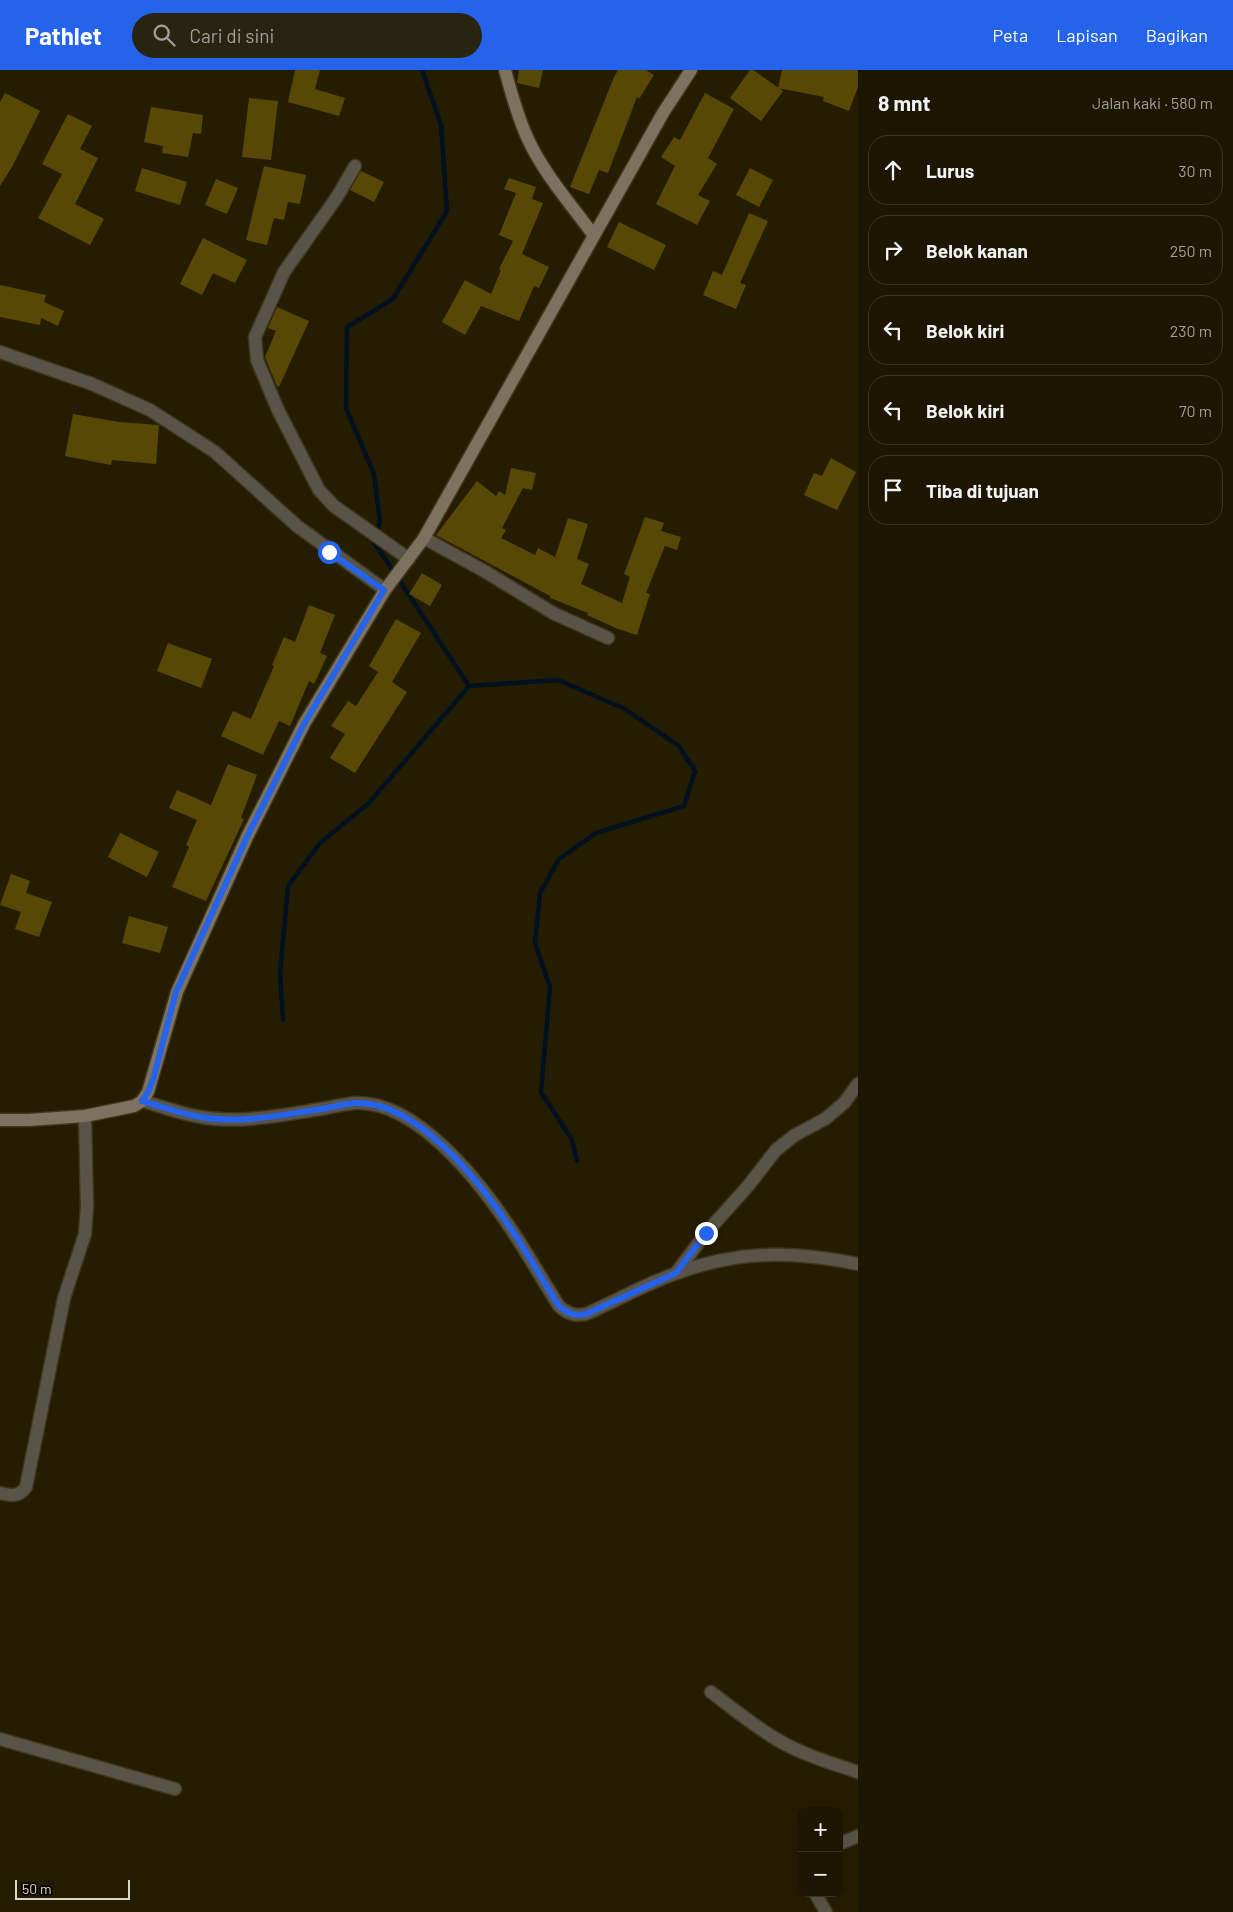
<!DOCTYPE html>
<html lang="id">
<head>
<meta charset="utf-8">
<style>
	:root { --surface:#1c1602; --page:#292311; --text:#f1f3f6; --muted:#a09f99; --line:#3a3524; --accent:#2563eb }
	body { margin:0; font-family:Barlow,sans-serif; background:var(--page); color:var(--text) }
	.controls { position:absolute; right:15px; bottom:15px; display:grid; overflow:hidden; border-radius:10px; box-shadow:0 5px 20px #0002 }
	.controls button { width:45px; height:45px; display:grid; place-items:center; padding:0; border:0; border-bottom:1px solid var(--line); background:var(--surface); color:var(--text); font:25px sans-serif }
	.scale { position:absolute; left:15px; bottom:12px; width:115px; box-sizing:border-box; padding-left:5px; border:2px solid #dbd7c7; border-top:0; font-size:14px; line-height:18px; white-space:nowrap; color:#dbd7c7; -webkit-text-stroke:4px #0b0801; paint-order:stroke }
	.stop { position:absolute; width:15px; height:15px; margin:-11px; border:4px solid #2563eb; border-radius:50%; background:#fff }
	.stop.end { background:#2563eb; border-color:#fff; box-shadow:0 1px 5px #0008 }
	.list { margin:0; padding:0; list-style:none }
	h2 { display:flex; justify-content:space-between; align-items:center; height:65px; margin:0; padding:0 20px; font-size:21px }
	h2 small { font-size:16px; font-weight:400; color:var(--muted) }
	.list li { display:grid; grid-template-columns:32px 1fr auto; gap:15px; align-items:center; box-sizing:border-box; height:70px; margin:0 10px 10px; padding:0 10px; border:1px solid var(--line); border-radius:20px }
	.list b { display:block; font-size:19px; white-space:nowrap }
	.list em { font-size:16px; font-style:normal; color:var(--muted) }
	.icon { flex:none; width:28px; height:28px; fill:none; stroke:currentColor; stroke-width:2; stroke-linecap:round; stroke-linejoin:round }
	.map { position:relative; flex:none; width:858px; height:1842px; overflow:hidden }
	header { display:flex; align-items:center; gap:30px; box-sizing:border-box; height:70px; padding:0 25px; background:var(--accent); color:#fff }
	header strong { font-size:24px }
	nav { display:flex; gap:28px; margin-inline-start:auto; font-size:18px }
	.search { width:350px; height:45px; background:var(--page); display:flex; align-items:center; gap:12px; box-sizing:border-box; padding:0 18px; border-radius:28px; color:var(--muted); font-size:19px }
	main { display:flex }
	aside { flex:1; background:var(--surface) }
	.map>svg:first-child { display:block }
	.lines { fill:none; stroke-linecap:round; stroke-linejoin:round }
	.stream { stroke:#011120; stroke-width:4.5 }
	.building { fill:#584805 }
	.street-casing { stroke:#3e371e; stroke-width:15 }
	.secondary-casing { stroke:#3e371e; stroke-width:15 }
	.street { stroke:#5a5448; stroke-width:12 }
	.secondary { stroke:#7d7260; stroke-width:12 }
	.route { stroke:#2563eb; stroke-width:6 }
</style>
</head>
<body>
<header>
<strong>Pathlet</strong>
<div class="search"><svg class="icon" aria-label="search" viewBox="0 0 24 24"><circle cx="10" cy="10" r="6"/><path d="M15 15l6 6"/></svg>Cari di sini</div>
<nav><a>Peta</a><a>Lapisan</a><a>Bagikan</a></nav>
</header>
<main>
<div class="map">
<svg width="858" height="1842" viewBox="0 0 858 1842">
	<rect width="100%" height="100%" fill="#251d02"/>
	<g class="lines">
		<!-- stream -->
		<path class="stream" d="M469,616l89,-6 67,29 54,37 16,25 -11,35 -88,27 -37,26 -19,34 -5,50 15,44 -9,105 31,48 5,21
			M283,950l-3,-47 8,-87 32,-43 49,-40 100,-117 -95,-144 6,-20 -6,-48 -28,-66 1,-81 46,-28 54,-88 -6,-86 -19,-55"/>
	</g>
	<!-- building -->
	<path class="building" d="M295,0h25l-5,19 30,9 -6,18 -51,-14z
		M519,0h24l-4,18 -22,-5z
		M618,0h28l8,5 -15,24 -2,-2 -29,76 -9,-3 -10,24 -19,-7 44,-110z
		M750,0h3l30,21 -22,30 -31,-23z
		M782,0h76v17l-9,24 -26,-10 1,-4 -46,-9z
		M5,23l35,18 -28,56 -12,19v-84z
		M705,23l29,16 -26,49 9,6 -19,31 12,6 -13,24 -41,-21 19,-38 -14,-9 13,-20 6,3z
		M249,28l29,3 -7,59 -29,-3z
		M151,37l52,8 -2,19 -8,-1 -5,24 -26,-4 1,-7 -19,-4z
		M68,44l24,12 -12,23 18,9 -23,46 29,15 -14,26 -52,-27 24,-44 -20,-10z
		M264,96l42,9 -6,29 -12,-2 -4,18 -10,-2 -7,27 -21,-5z
		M142,98l45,14 -7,23 -45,-14z
		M750,98l23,12 -14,27 -23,-12z
		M361,101l23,11 -10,20 -24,-12z
		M509,108l27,9 -4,12 11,4 -21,51 27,13 -10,21 -5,-2 -15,35 -38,-15 -16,29 -23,-13 23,-42 26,14 10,-24 -2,-1 14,-28 -14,-6 17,-42 -12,-4z
		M216,109l22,9 -11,26 -22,-9z
		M749,143l19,8 -28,62 6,2 -10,24 -33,-14 10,-24 9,4z
		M619,152l47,23 -12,25 -47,-23z
		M203,168l44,22 -12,23 -22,-10 -11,22 -22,-11z
		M0,215l46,10 -2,7 20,9 -6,15 -17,-8 -1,7 -40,-8z
		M277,237l32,14 -30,66 -2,-1 -12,-29 11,-26 -8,-3z
		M73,344l46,8 40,3 -3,39 -44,-4 -1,5 -46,-9z
		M831,388l25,14 -19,38 -33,-15 10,-22 8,3z
		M511,398l25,5 -4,17 -9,-2 -21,40 4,2 -5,8 34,17 3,-7 17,9 13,-39 20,6 -11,35 12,5 -8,20 41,19 8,-26 -6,-3 21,-57 19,6 -3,8 20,6 -4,13 -12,-4 -19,47 4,1 -13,41 -19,-6 -31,-14 1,-2 -38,-15v-2l-114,-61 41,-54 19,15 3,-5 6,4z
		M422,503l20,12 -12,21 -21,-12z
		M309,535l26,10 -15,38 7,3 -13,28 -5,-3 -19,45 -11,-5 -16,34 -42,-19 12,-25 18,8 23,-53 -2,-1 12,-28 11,5z
		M396,549l25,14 -29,49 15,10 -52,81 -25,-15 15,-24 -14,-8 17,-25 8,5 22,-34 -9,-6z
		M168,573l44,16 -11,29 -44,-17z
		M228,694l29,11 -16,43 3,1 -38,82 -34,-14 17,-40 -3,-2 11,-25 -28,-12 8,-18 34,15z
		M120,763l39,19 -12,25 -39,-20z
		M11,804l19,7 -4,12 26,9 -13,35 -24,-8 6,-17 -21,-7z
		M129,846l39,11 -8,26 -38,-10z"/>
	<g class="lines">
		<!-- street casing -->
		<g class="street-casing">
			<path id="street" d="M355,96l-18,31 -53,75 -29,65 2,23 21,50 41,80 15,16 75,53
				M0,282l92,32 58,26 65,42 82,74 88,64
				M424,468l62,34 67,41 55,25
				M142,1031c19,5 39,13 59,16 39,7 81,-2 120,-8 11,-2 23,-5 34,-6 61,-3 123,77 154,123 18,26 33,54 50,80 9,8 15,10 27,8 30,-13 61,-31 91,-41 63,-23 116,-22 181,-9
				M676,1203l30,-40 42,-47 28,-36 19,-15 30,-16 19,-16 14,-19
				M0,1423c11,3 19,4 26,-6l38,-189 21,-64 2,-28 -2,-90
				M711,1622c21,16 42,33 65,47 25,15 54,24 82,33
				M0,1669l175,50
				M839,1774l19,-8
				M815,1823l11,19"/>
		</g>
		<!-- secondary casing -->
		<g class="secondary-casing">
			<path id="secondary" d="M505,0c6,22 12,45 22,67 16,36 44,67 67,99
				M0,1050h29l56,-4 49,-10 8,-5 6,-9 29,-100 70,-155 57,-113 81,-134 39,-52 239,-425 28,-43"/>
		</g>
		<!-- street -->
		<use href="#street" class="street"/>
		<!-- secondary -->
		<use href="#secondary" class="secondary"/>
	</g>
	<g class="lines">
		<!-- route -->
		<path class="route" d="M329,482l55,38 -80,134 -57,113 -71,155 -23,88 -5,12 -6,9c19,5 39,13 59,16 39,7 81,-2 120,-8 11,-2 23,-5 34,-6 61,-3 123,77 154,123 18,26 33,54 50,80 9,8 15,10 27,8l90,-41 30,-40"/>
	</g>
</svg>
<div class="controls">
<button>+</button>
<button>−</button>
</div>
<div class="scale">50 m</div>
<div class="stop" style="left:329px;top:482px"></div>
<div class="stop end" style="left:706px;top:1163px"></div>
</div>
<aside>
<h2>8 mnt<small>Jalan kaki · 580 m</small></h2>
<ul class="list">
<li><svg class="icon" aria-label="ahead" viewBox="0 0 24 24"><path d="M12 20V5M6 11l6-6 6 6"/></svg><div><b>Lurus</b></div><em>30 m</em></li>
<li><svg class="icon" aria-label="right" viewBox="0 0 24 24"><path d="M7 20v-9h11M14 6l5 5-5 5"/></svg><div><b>Belok kanan</b></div><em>250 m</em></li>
<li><svg class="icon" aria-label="left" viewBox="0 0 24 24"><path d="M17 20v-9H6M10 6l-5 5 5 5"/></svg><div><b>Belok kiri</b></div><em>230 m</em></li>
<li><svg class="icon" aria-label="left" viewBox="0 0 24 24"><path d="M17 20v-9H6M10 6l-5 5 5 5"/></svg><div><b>Belok kiri</b></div><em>70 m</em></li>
<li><svg class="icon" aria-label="arrive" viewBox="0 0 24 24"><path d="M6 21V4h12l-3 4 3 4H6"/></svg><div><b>Tiba di tujuan</b></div></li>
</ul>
</aside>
</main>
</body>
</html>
